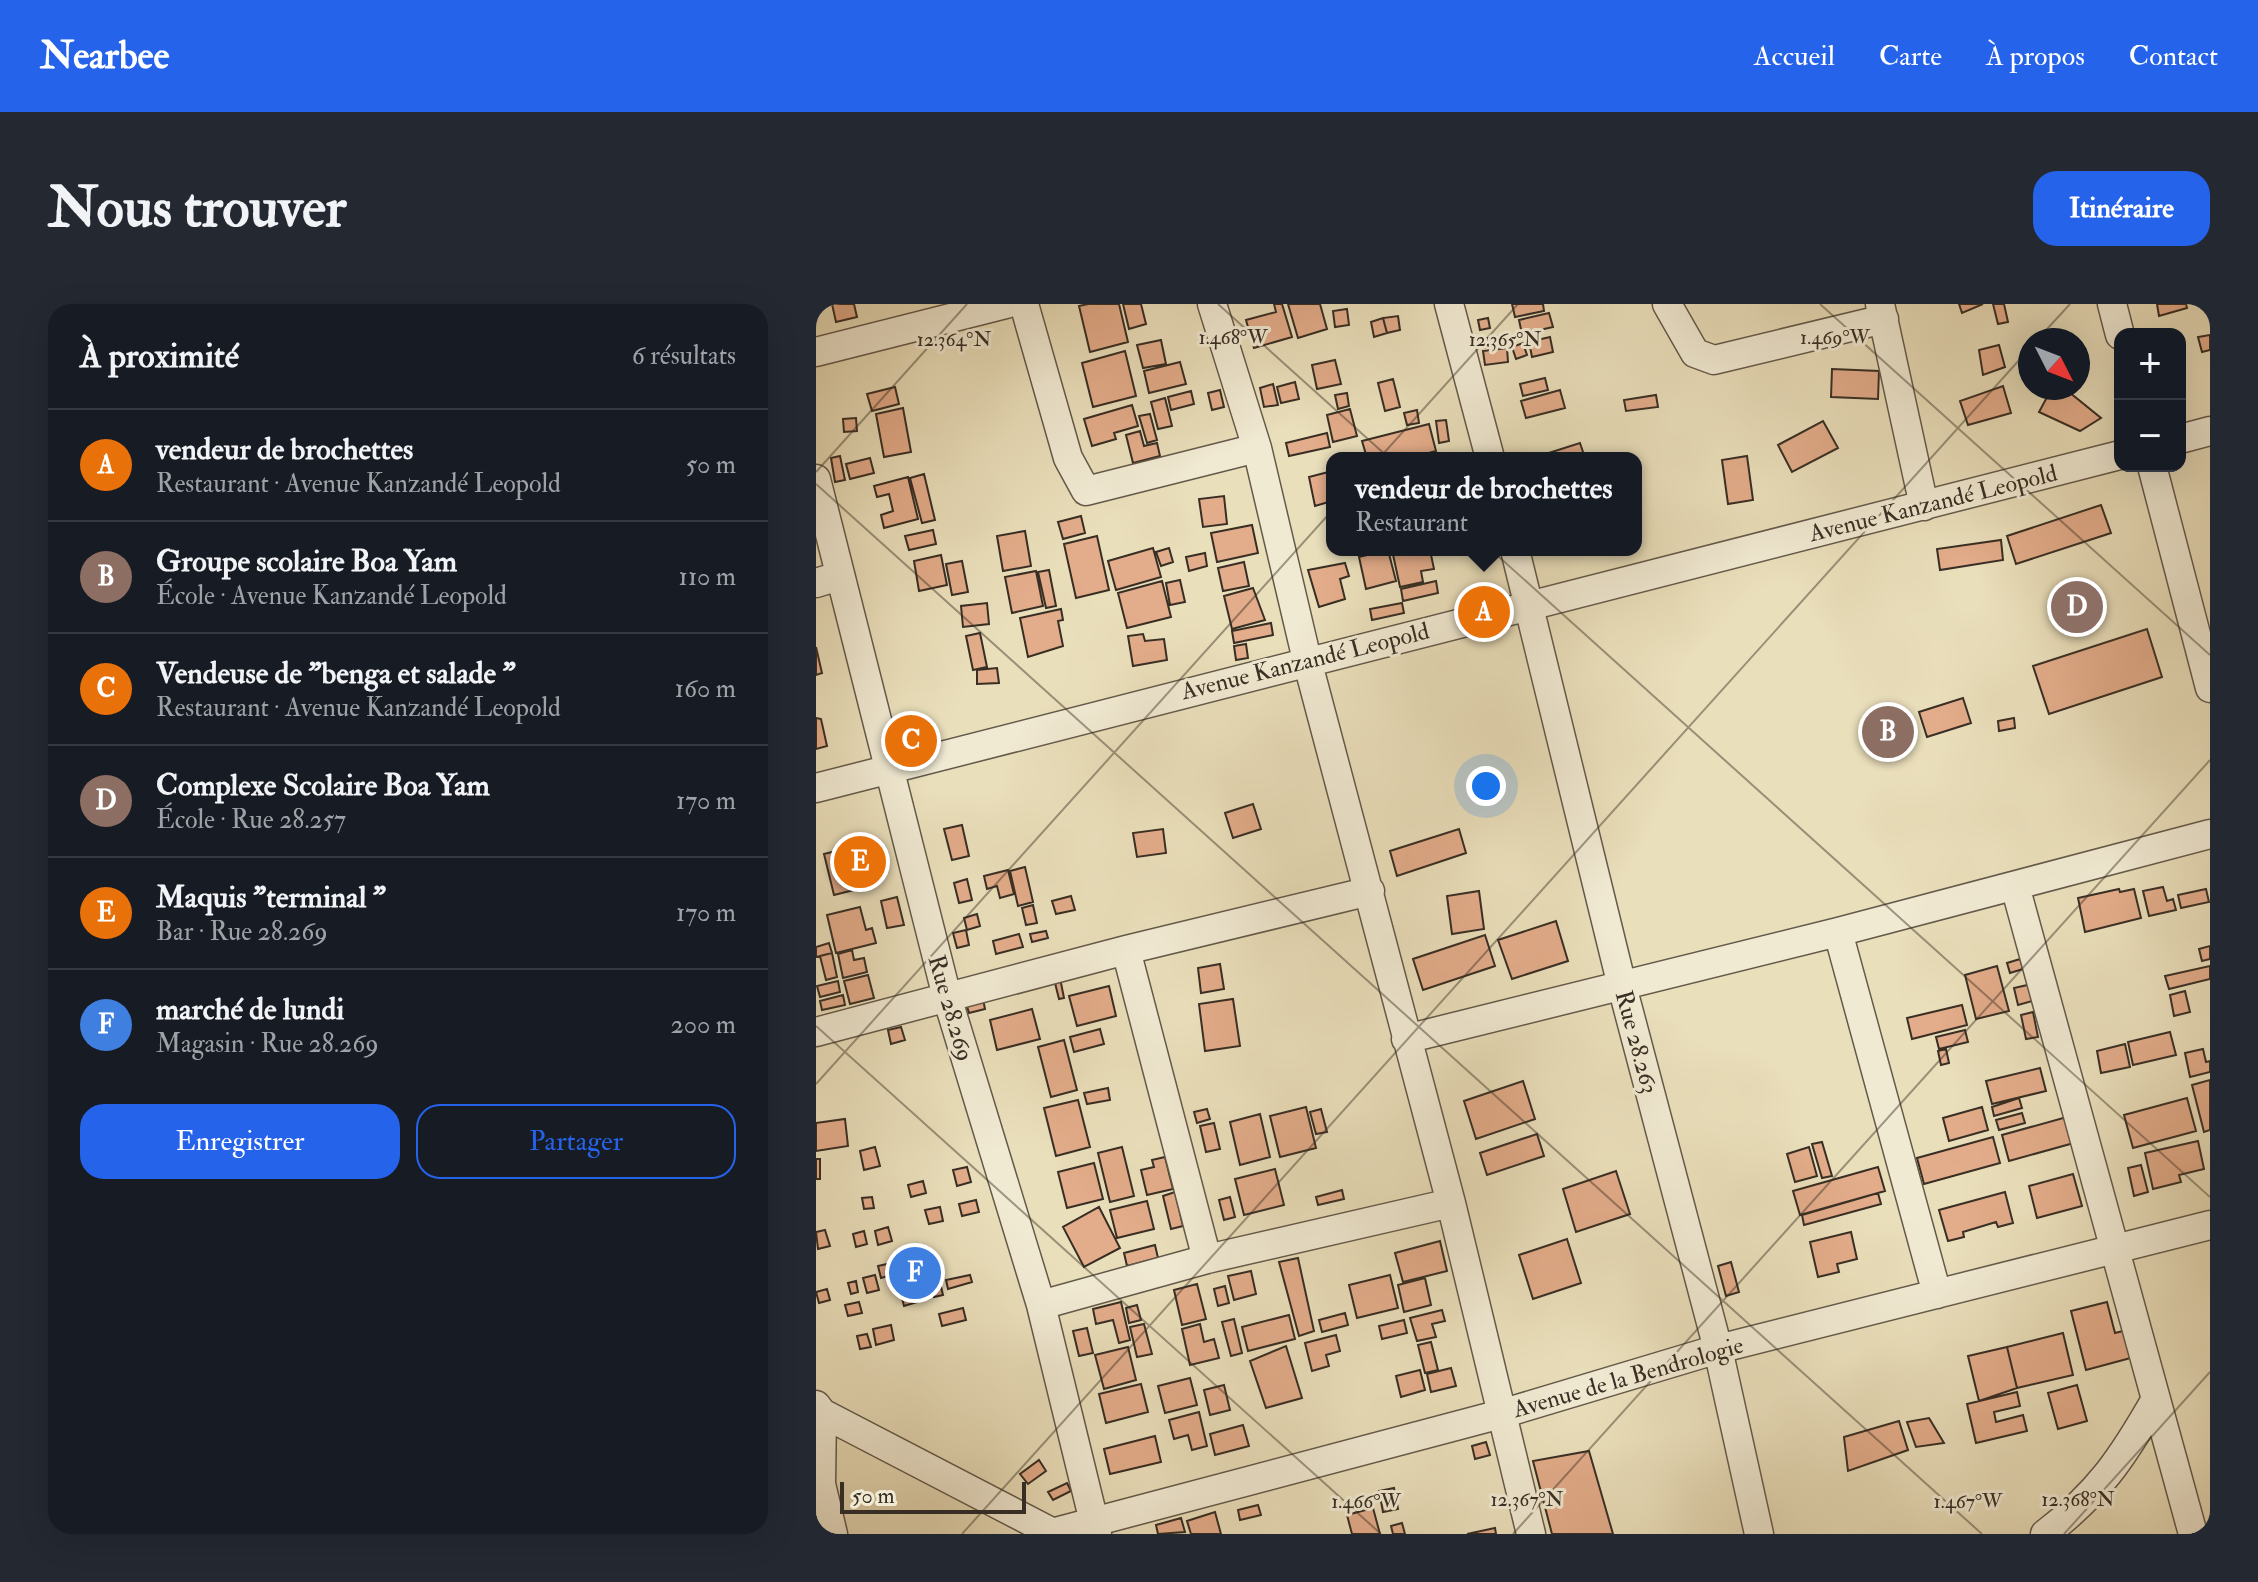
<!DOCTYPE html>
<html lang="fr">
<head>
<meta charset="utf-8">
<style>
	:root { --surface:#171b24; --page:#242831; --text:#f1f3f6; --muted:#9ea1a6; --line:#363941; --accent:#2563eb }
	body { margin:0; font-family:"IM FELL Double Pica",serif; background:var(--page); color:var(--text) }
	.controls { position:absolute; right:24px; top:24px; display:grid; overflow:hidden; border-radius:16px; box-shadow:0 8px 32px #0002 }
	.controls button { width:72px; height:72px; display:grid; place-items:center; padding:0; border:0; border-bottom:2px solid var(--line); background:var(--surface); color:var(--text); font:40px sans-serif }
	.compass { position:absolute; left:1202px; top:24px; width:72px; height:72px; border-radius:50%; background:var(--surface); box-shadow:0 8px 32px #0002; rotate:132deg }
	.scale { position:absolute; left:24px; bottom:20px; width:186px; box-sizing:border-box; padding-left:8px; border:4px solid #382e24; border-top:0; font-size:22px; line-height:28px; white-space:nowrap; color:#382e24; -webkit-text-stroke:6px #f1ead3; paint-order:stroke }
	.you { position:absolute; left:670px; top:482px; width:28px; height:28px; margin:-20px; border:6px solid #fff; border-radius:50%; background:#1a73e8; box-shadow:0 0 0 12px #1a73e833 }
	.badge { display:grid; place-items:center; width:52px; height:52px; border-radius:50%; background:var(--accent); color:#fff; font-size:26px; font-weight:700 }
	.pin { position:absolute; translate:-50% -50%; border:4px solid #fff; box-shadow:0 2px 8px #0006 }
	.popup { position:absolute; left:510px; top:148px; width:316px; height:104px; box-sizing:border-box; display:grid; place-content:center; border-radius:16px; background:var(--surface); filter:drop-shadow(0 2px 6px #0005); font-size:26px; white-space:nowrap; color:var(--muted) }
	.popup b { font-size:30px; color:var(--text) }
	.popup::after { content:''; position:absolute; left:50%; top:100%; margin-left:-16px; border:16px solid transparent; border-top-color:var(--surface) }
	.list { margin:0; padding:0; list-style:none }
	h2 { display:flex; justify-content:space-between; align-items:center; height:104px; margin:0; padding:0 32px; font-size:34px }
	h2 small { font-size:26px; font-weight:400; color:var(--muted) }
	.list li { display:grid; grid-template-columns:52px 1fr auto; gap:24px; align-items:center; box-sizing:border-box; height:112px; padding:0 32px; border-top:2px solid var(--line) }
	.list b { display:block; font-size:30px; white-space:nowrap }
	.list p { margin:0; font-size:26px; white-space:nowrap; color:var(--muted) }
	.list em { font-size:26px; font-style:normal; color:var(--muted) }
	.actions { display:flex; gap:16px; padding:24px 32px }
	.actions a { flex:1; padding:18px 0; border:2px solid var(--accent); border-radius:24px; text-align:center; font-size:28px; color:var(--accent) }
	.actions .main { background:var(--accent); color:#fff }
	.map { position:relative; flex:none; width:1394px; height:1230px; overflow:hidden; border-radius:24px }
	header { display:flex; align-items:center; gap:48px; box-sizing:border-box; height:112px; padding:0 40px; background:var(--accent); color:#fff }
	header strong { font-size:38px }
	nav { display:flex; gap:44px; margin-inline-start:auto; font-size:28px }
	.intro { display:flex; align-items:center; justify-content:space-between; box-sizing:border-box; height:192px; padding:0 48px }
	h1 { margin:0; font-size:56px }
	.button { padding:20px 36px; border-radius:24px; background:var(--accent); color:#fff; font-size:28px; font-weight:700 }
	main { display:flex; gap:48px; padding:0 48px }
	aside { flex:1; background:var(--surface); border-radius:24px; box-shadow:0 8px 32px #0002 }
	.map>svg:first-child { display:block }
	.building { fill:#e3ac8a; stroke:#382e24; stroke-width:2 }
	.lines { fill:none; stroke-linecap:round; stroke-linejoin:round }
	.minor-casing { stroke:#645a4a; stroke-width:31 }
	.minor { stroke:#f1ead3; stroke-width:28 }
	.ticks { fill:none; stroke:#382e24; stroke-width:2; stroke-opacity:0.45 }
	.labels { text-anchor:middle; stroke-width:6; stroke-linejoin:round; paint-order:stroke }
	.street-label { font-size:24px; fill:#382e24; stroke:#f1ead3 }
	.ticks-label { font-size:20px; text-anchor:middle; fill:#382e24; stroke:#f1ead3; stroke-width:6; stroke-linejoin:round; paint-order:stroke }
</style>
</head>
<body>
<header>
<strong>Nearbee</strong>
<nav><a>Accueil</a><a>Carte</a><a>À propos</a><a>Contact</a></nav>
</header>
<div class="intro"><h1>Nous trouver</h1><a class="button">Itinéraire</a></div>
<main>
<aside>
<h2>À proximité<small>6 résultats</small></h2>
<ul class="list">
<li><span class="badge" style="background:#e8710a">A</span><div><b>vendeur de brochettes</b><p>Restaurant · Avenue Kanzandé Leopold</p></div><em>50 m</em></li>
<li><span class="badge" style="background:#8d6e63">B</span><div><b>Groupe scolaire Boa Yam</b><p>École · Avenue Kanzandé Leopold</p></div><em>110 m</em></li>
<li><span class="badge" style="background:#e8710a">C</span><div><b>Vendeuse de &quot;benga et salade &quot;</b><p>Restaurant · Avenue Kanzandé Leopold</p></div><em>160 m</em></li>
<li><span class="badge" style="background:#8d6e63">D</span><div><b>Complexe Scolaire Boa Yam</b><p>École · Rue 28.257</p></div><em>170 m</em></li>
<li><span class="badge" style="background:#e8710a">E</span><div><b>Maquis &quot;terminal &quot;</b><p>Bar · Rue 28.269</p></div><em>170 m</em></li>
<li><span class="badge" style="background:#3f7fe0">F</span><div><b>marché de lundi</b><p>Magasin · Rue 28.269</p></div><em>200 m</em></li>
</ul>
<div class="actions"><a class="main">Enregistrer</a><a>Partager</a></div>
</aside>
<div class="map">
<svg width="1394" height="1230" viewBox="0 0 1394 1230">
	<rect width="100%" height="100%" fill="#eadfbb"/>
	<filter id="stains"><feTurbulence type="fractalNoise" baseFrequency=".0025" numOctaves="4"/><feColorMatrix values="0 0 0 0 .2 0 0 0 0 .09 0 0 0 0 .02 0 0 0 .5 -.17"/></filter>
	<radialGradient id="worn" r=".72"><stop offset=".6" stop-color="#630" stop-opacity="0"/><stop offset="1" stop-color="#630" stop-opacity=".3"/></radialGradient>
	<!-- building -->
	<path class="building" d="M16,0h22l3,13 -21,5z
		M272,0h31l9,38 -38,10 -11,-46z
		M307,0h18l5,20 -17,5z
		M458,0h8l10,33 -38,11 -8,-28 30,-8z
		M472,0h32l7,25 -29,9z
		M696,0h31l1,7 -29,6z
		M1143,0h24l-21,9z
		M1177,0h11l4,18 -10,2z
		M1341,0h29l1,4 -28,8z
		M531,5l2,16 -14,2 -2,-16z
		M733,9l4,14 -31,7 -3,-14z
		M582,12l2,14 -13,3 -4,-15z
		M567,14l4,15 -13,4 -3,-15z
		M672,14l2,10 -10,2 -2,-10z
		M1394,31v15l-8,2 -4,-15z
		M685,32l2,8 -20,4 -1,-9z
		M734,33l3,15 -21,5 -3,-15z
		M345,36l5,24 -23,4 -6,-23z
		M707,39l4,12 -11,4 -4,-12z
		M1183,41l6,22 -22,8 -4,-25z
		M691,44l1,14 -23,3 -2,-14z
		M309,47l11,45 -43,11 -11,-44z
		M519,56l6,24 -24,5 -5,-24z
		M364,58l6,22 -37,9 -5,-22z
		M1016,65l47,2 -1,28 -47,-2z
		M729,74l3,12 -25,6 -3,-12z
		M577,75l7,28 -15,4 -7,-28z
		M479,78l4,17 -18,4 -4,-16z
		M457,80l5,21 -14,2 -4,-19z
		M1187,82l8,27 -43,12 -8,-24z
		M79,83l4,17 -27,7 -5,-17z
		M1236,84h12l37,30 -21,13 -41,-19z
		M404,86l4,17 -12,3 -4,-17z
		M744,86l5,18 -39,10 -5,-17z
		M375,87l3,13 -23,6 -3,-13z
		M531,89l2,13 -11,3 -3,-14z
		M840,91l2,12 -32,4 -2,-11z
		M349,94l7,28 -14,3 -7,-27z
		M316,101l6,21 -24,7 2,6 -24,7 -8,-27z
		M87,104l8,44 -27,5 -8,-43z
		M534,105l7,27 -24,6 -6,-27z
		M601,106l2,13 -12,2 -3,-12z
		M334,110l7,26 -10,3 -8,-27z
		M40,114l1,13 -13,1 -1,-13z
		M630,116l3,21 -10,2 -3,-22z
		M1007,117l15,27 -46,24 -14,-27z
		M613,120l7,27 -26,7h-43l-5,-17z
		M324,127l4,15 13,-3 3,13 -27,7 -7,-28z
		M511,129l3,14 -41,9 -3,-13z
		M764,139l5,15h-52z
		M24,152l5,24 -10,2 -4,-24z
		M931,152l6,44 -25,4 -6,-44z
		M54,154l4,15 -24,6 -4,-15z
		M516,167v30l-17,5 -6,-29z
		M108,170l11,46 -13,3 -12,-45z
		M92,173l10,42 -34,9 -3,-13 12,-4 -4,-17 -12,3 -3,-11z
		M408,192l3,28 -24,3 -4,-28z
		M1285,201l10,28 -95,31 -9,-28z
		M265,212l4,17 -22,6 -5,-17z
		M436,221l6,28 -41,9 -6,-29z
		M117,226l3,14 -27,6 -4,-14z
		M209,227l6,35 -28,5 -6,-35z
		M281,232l12,54 -33,8 -12,-54z
		M1185,236l2,20 -63,10 -3,-21z
		M337,244l8,29 -45,13 -8,-29z
		M353,244l4,14 -12,4 -5,-14z
		M572,246l8,31 -30,8 -7,-32z
		M576,246h38l4,19 -13,2 2,11 -23,5z
		M389,249l2,13 -18,5 -3,-14z
		M125,251l6,30 -28,6 -5,-30z
		M146,257l6,31 -16,3 -6,-31z
		M428,258l5,24 -26,5 -5,-23z
		M529,259l4,13 -9,3 5,20 -26,8 -11,-37z
		M233,266l7,36 -10,2 -8,-36z
		M220,267l7,35 -31,7 -7,-36z
		M364,276l5,22 -15,3 -4,-22z
		M346,277l9,36 -44,11 -9,-35z
		M620,277l2,12 -35,8 -2,-12z
		M437,284l12,32 -33,9 -8,-33z
		M171,299l2,21 -26,3 -2,-21z
		M586,299l2,10 -32,7 -2,-11z
		M245,305l2,11 -5,1 5,25 -35,11 -8,-39z
		M455,319l2,12 -39,8 -2,-12z
		M1331,325l15,48 -113,37 -16,-48z
		M164,329l7,34 -14,3 -7,-34z
		M327,330l2,7 19,-2 3,21 -34,6 -5,-30z
		M430,340l2,14 -12,2 -2,-14z
		M0,343l6,26 -6,2z
		M181,364l2,15 -22,1v-14z
		M1147,394l8,25 -44,14 -8,-25z
		M0,414l5,1 6,27 -11,3z
		M1198,414l1,10 -16,3 -1,-10z
		M437,500l8,25 -28,9 -8,-25z
		M146,521l7,31 -17,4 -8,-31z
		M347,525l3,24 -29,4 -4,-24z
		M643,525l7,24 -69,23 -7,-25z
		M32,544l10,41 -24,6 -10,-41z
		M209,563l8,35 -15,4 -8,-35z
		M192,566l6,24 -14,4 -3,-12 -10,3 -3,-13z
		M151,575l5,21 -13,3 -5,-20z
		M1347,583l4,14 6,-2 3,11 -27,6 -6,-25z
		M1303,585l1,3 14,-3 7,29 -56,14 -7,-34z
		M1390,585l3,13 -28,6 -3,-13z
		M663,587l5,38 -32,5 -5,-38z
		M255,592l4,14 -19,4 -4,-13z
		M81,593l7,28 -17,3 -6,-27z
		M217,601l4,18 -11,2 -4,-17z
		M44,603l6,23 6,-2 4,15 -40,10 -9,-38z
		M161,610l3,12 -13,4 -3,-12z
		M740,617l12,40 -56,18 -14,-39z
		M150,626l3,15 -12,3 -4,-15z
		M230,627l2,7 -16,4 -2,-8z
		M203,630l4,13 -27,7 -3,-13z
		M669,631l10,31 -72,24 -10,-31z
		M13,639l3,10 -16,4v-10z
		M1394,642v13l-8,2 -3,-12z
		M36,646l2,10 10,-2 3,14 -24,6 -5,-24z
		M16,649l5,24 -11,3 -6,-24z
		M1204,655l3,10 -13,4 -3,-10z
		M404,660l4,25 -23,4 -3,-25z
		M1181,662l12,45 -33,8 -11,-44z
		M1394,662v13l-41,10 -4,-13z
		M52,671l6,23 -24,6 -6,-23z
		M244,674l4,20 -5,1 -5,-20z
		M22,677l2,11 -20,5 -3,-11z
		M1216,680l4,16 -18,5 -4,-17z
		M293,682l7,30 -39,10 -8,-30z
		M1369,687l5,21 -16,4 -4,-21z
		M27,691l2,10 -23,5 -2,-9z
		M167,695l2,10 -16,4 -3,-10z
		M417,695l7,47 -35,5 -6,-47z
		M1146,701l5,20 -55,14 -5,-21z
		M216,705l8,30 -43,11 -7,-30z
		M1217,708l5,25 -12,2 -5,-24z
		M85,723l4,13 -14,4 -3,-14z
		M284,725l4,15 -30,8 -4,-15z
		M1149,726l3,12 -29,7 -3,-12z
		M1354,728l6,23 -43,10 -5,-23z
		M248,736l13,50 -26,7 -13,-50z
		M1309,740l5,23 -29,6 -4,-22z
		M1130,745l3,14 -8,2 -3,-14z
		M1387,745l3,13 4,-1v11l-20,5 -5,-24z
		M1224,764l6,23 -54,13 -6,-23z
		M1394,776v50l-6,2 -12,-47z
		M707,777l12,38 -59,20 -12,-38z
		M292,784l2,12 -23,4 -3,-11z
		M1203,794l3,10 -28,8 -2,-9z
		M1371,794l9,33 -63,17 -9,-33z
		M262,796l12,47 -34,9 -12,-48z
		M490,803l10,41 -36,9 -10,-41z
		M1166,803l6,23 -39,11 -6,-23z
		M391,805l3,10 -13,4 -3,-11z
		M505,805l6,23 -11,2 -6,-22z
		M1206,809l3,10 -26,7 -3,-10z
		M444,810l10,43 -30,8 -10,-43z
		M1258,811l7,26 -72,20 -7,-26z
		M29,815l3,27 -32,5v-28z
		M398,819l6,26 -14,3 -6,-26z
		M721,830l7,22 -57,19 -7,-22z
		M1177,833l7,26 -76,21 -7,-26z
		M1382,837l6,28 -25,6 2,7 -28,7 -8,-36z
		M1006,838l10,34 -10,2 -10,-34z
		M59,843l5,19 -16,4 -4,-19z
		M306,843l12,49 -24,6 -12,-49z
		M993,843l8,29 -22,6 -8,-28z
		M349,853l8,32 -26,6 -6,-25 13,-3 -2,-7z
		M0,855h4v20h-4z
		M278,859l9,36 -36,9 -9,-36z
		M1325,861l7,27 -14,4 -6,-28z
		M151,863l4,15 -14,4 -4,-16z
		M1062,863l7,24 -85,24 -7,-24z
		M459,865l9,36 -40,10 -9,-36z
		M800,867l14,43 -54,18 -13,-43z
		M1257,870l9,32 -45,12 -8,-32z
		M107,877l3,12 -15,4 -3,-12z
		M526,886l2,9 -26,6 -2,-8z
		M359,888l8,34 -12,3 -8,-33z
		M1189,888l8,31 -15,4 -2,-5 -33,10 1,5 -16,4 -9,-31z
		M1062,889l3,11 -77,21 -2,-10z
		M56,893l2,11 -10,1 -2,-11z
		M414,893l5,20 -11,3 -5,-20z
		M160,896l3,12 -17,4 -3,-12z
		M331,897l7,28 -37,9 -7,-28z
		M124,903l3,14 -14,3 -4,-14z
		M283,903l21,41 -36,19 -21,-40z
		M72,923l4,14 -14,4 -3,-14z
		M9,926l5,16 -12,3 -2,-17z
		M48,927l3,13 -11,3 -3,-13z
		M1035,928l6,27 -20,5 2,8 -21,5 -8,-35z
		M751,935l14,44 -48,16 -14,-44z
		M624,937l7,30 -44,11 -8,-29z
		M339,941l3,13 -31,8 -3,-13z
		M113,949l2,11 -11,3 -3,-11z
		M482,954l16,73 -15,5 -20,-74z
		M80,958l3,11 -18,5 -3,-12z
		M915,958l8,30 -13,4 -8,-30z
		M435,967l5,23 -22,6 -6,-24z
		M59,971l4,15 -12,3 -4,-15z
		M154,971l2,7 -24,7 -2,-9z
		M574,971l8,33 -41,10 -8,-33z
		M609,974l6,27 -27,7 -6,-27z
		M40,977l2,11 -7,2 -3,-11z
		M124,979l3,12 -9,2 -2,-11z
		M381,980l9,35 -24,6 -8,-35z
		M409,982l4,17 -11,3 -4,-17z
		M11,985l3,11 -11,3 -3,-11z
		M98,986l3,12 -13,4 -3,-12z
		M43,998l3,11 -14,3 -3,-11z
		M305,998l9,38 -11,3 -6,-23 -17,4 -3,-15z
		M1291,998l8,31 16,-4 7,27 -52,14 -15,-59z
		M321,1001l4,15 -12,3 -3,-15z
		M147,1004l3,12 -24,6 -3,-12z
		M626,1006l3,11 -13,3 4,13 -19,4 -7,-23z
		M529,1009l3,12 -26,7 -3,-12z
		M473,1011l6,24 -47,12 -6,-24z
		M418,1015l8,34 -11,3 -9,-34z
		M588,1016l3,13 -25,6 -3,-13z
		M328,1020l8,30 -15,3 -7,-30z
		M384,1020l4,18 10,-3 5,19 -29,7 -8,-36z
		M75,1021l3,15 -18,5 -3,-16z
		M271,1024l6,25 -14,3 -6,-25z
		M1247,1029l10,42 -56,13 -10,-41z
		M51,1030l4,13 -11,2 -3,-13z
		M520,1031l4,16 -14,4 3,11 -17,5 -7,-28z
		M615,1038l7,28 -13,3 -7,-28z
		M470,1042l16,52 -36,10 -16,-47z
		M312,1043l8,33 -32,9 -9,-34z
		M1191,1043l10,41 -38,13 -11,-45z
		M635,1064l5,18 -25,6 -4,-18z
		M604,1066l5,20 -24,7 -5,-21z
		M374,1074l7,27 -32,8 -7,-27z
		M325,1080l7,28 -42,11 -7,-29z
		M408,1081l6,25 -20,5 -6,-25z
		M1261,1081l10,36 -29,8 -10,-36z
		M1201,1088l3,14 -26,6 2,10 27,-7 4,16 -51,12 -9,-39z
		M383,1108l8,34 -15,4 -4,-15 -14,4 -5,-19z
		M1113,1114l15,25 -28,4 -9,-25z
		M1083,1117l9,29 -60,21 -4,-34z
		M427,1121l6,21 -34,9 -5,-21z
		M339,1132l6,26 -51,12 -6,-25z
		M670,1138l4,13 -15,4 -3,-13z
		M773,1147l24,83h-61l-19,-73z
		M223,1156l7,11 -18,13 -8,-10z
		M251,1179l4,8 -18,9 -5,-8z
		M578,1184l4,21 -15,3 -4,-21z
		M442,1201l3,10 -21,5 -2,-10z
		M557,1204l7,26h-28l-5,-19z
		M399,1208l6,22h-30l-4,-13z
		M365,1214l4,14 -27,2 -2,-9z
		M586,1219l3,11h-12l-2,-8z
		M679,1224l1,6h-29z"/>
	<g class="lines">
		<!-- minor casing -->
		<g class="minor-casing">
			<path id="minor" d="M208,0l44,154 18,33 171,-43
				M396,0l45,144 50,212 144,543 80,331
				M633,0l41,154
				M851,0l28,49 19,7 170,-41
				M1064,0l44,202
				M1296,0l8,31
				M0,48l190,-48
				M1364,135l30,-8
				M1336,162l58,222
				M0,175l131,518 94,308 56,229
				M699,246l107,436 96,363 41,185
				M0,279l23,-7
				M0,484l1304,-333
				M1199,582l178,648
				M1022,628l99,362
				M310,646l81,309
				M0,728l310,-82 244,-59
				M590,735l432,-107 372,-98
				M225,1001l166,-46 244,-56
				M0,1101l6,8 231,120
				M6,1109l-1,71 12,50
				M232,1230l453,-120 217,-65 492,-124
				M1229,1230c54,-41 78,-77 111,-135"/>
		</g>
		<!-- minor -->
		<use href="#minor" class="minor"/>
	</g>
	<!-- ticks -->
	<path class="ticks" d="M402,0l992,893M1004,0l390,351M1221,36l33,-36M0,168l151,-168M0,180l1166,1050M0,722l565,508M0,780l702,-780M146,1230l1068,-1186M697,1230l697,-774M1248,1230l146,-162"/>
	<g class="labels">
		<!-- street labels -->
		<g class="street-label">
			<text transform="translate(1117 199) rotate(-14)" y="8">Avenue Kanzandé Leopold</text>
			<text transform="translate(489 357) rotate(-14)" y="8">Avenue Kanzandé Leopold</text>
			<text transform="translate(135 704) rotate(74)" y="8">Rue 28.269</text>
			<text transform="translate(821 738) rotate(75)" y="8">Rue 28.263</text>
			<text transform="translate(812 1073) rotate(-16)" y="8">Avenue de la Bendrologie</text>
		</g>
	</g>
	<g class="ticks-label">
		<text x="417" y="40">1.468°W</text>
		<text x="1019" y="40">1.469°W</text>
		<text x="138" y="42">12.364°N</text>
		<text x="689" y="42">12.365°N</text>
		<text x="711" y="1202">12.367°N</text>
		<text x="1262" y="1202">12.368°N</text>
		<text x="550" y="1204">1.466°W</text>
		<text x="1152" y="1204">1.467°W</text>
	</g>
	<rect width="100%" height="100%" filter="url(#stains)"/>
	<rect width="100%" height="100%" fill="url(#worn)"/>
</svg>
<div class="controls">
<button>+</button>
<button>−</button>
</div>
<svg class="compass" viewBox="-18 -18 36 36"><path d="M0-13l5 13h-10z" fill="#e53935"/><path d="M0 13l5-13h-10z" fill="#9ea1a6"/></svg>
<div class="scale">50 m</div>
<div class="you"></div>
<div class="pin badge" style="left:668px;top:308px;background:#e8710a">A</div>
<div class="popup"><b>vendeur de brochettes</b>Restaurant</div>
<div class="pin badge" style="left:1072px;top:428px;background:#8d6e63">B</div>
<div class="pin badge" style="left:95px;top:437px;background:#e8710a">C</div>
<div class="pin badge" style="left:1261px;top:303px;background:#8d6e63">D</div>
<div class="pin badge" style="left:44px;top:558px;background:#e8710a">E</div>
<div class="pin badge" style="left:99px;top:969px;background:#3f7fe0">F</div>
</div>
</main>
</body>
</html>
